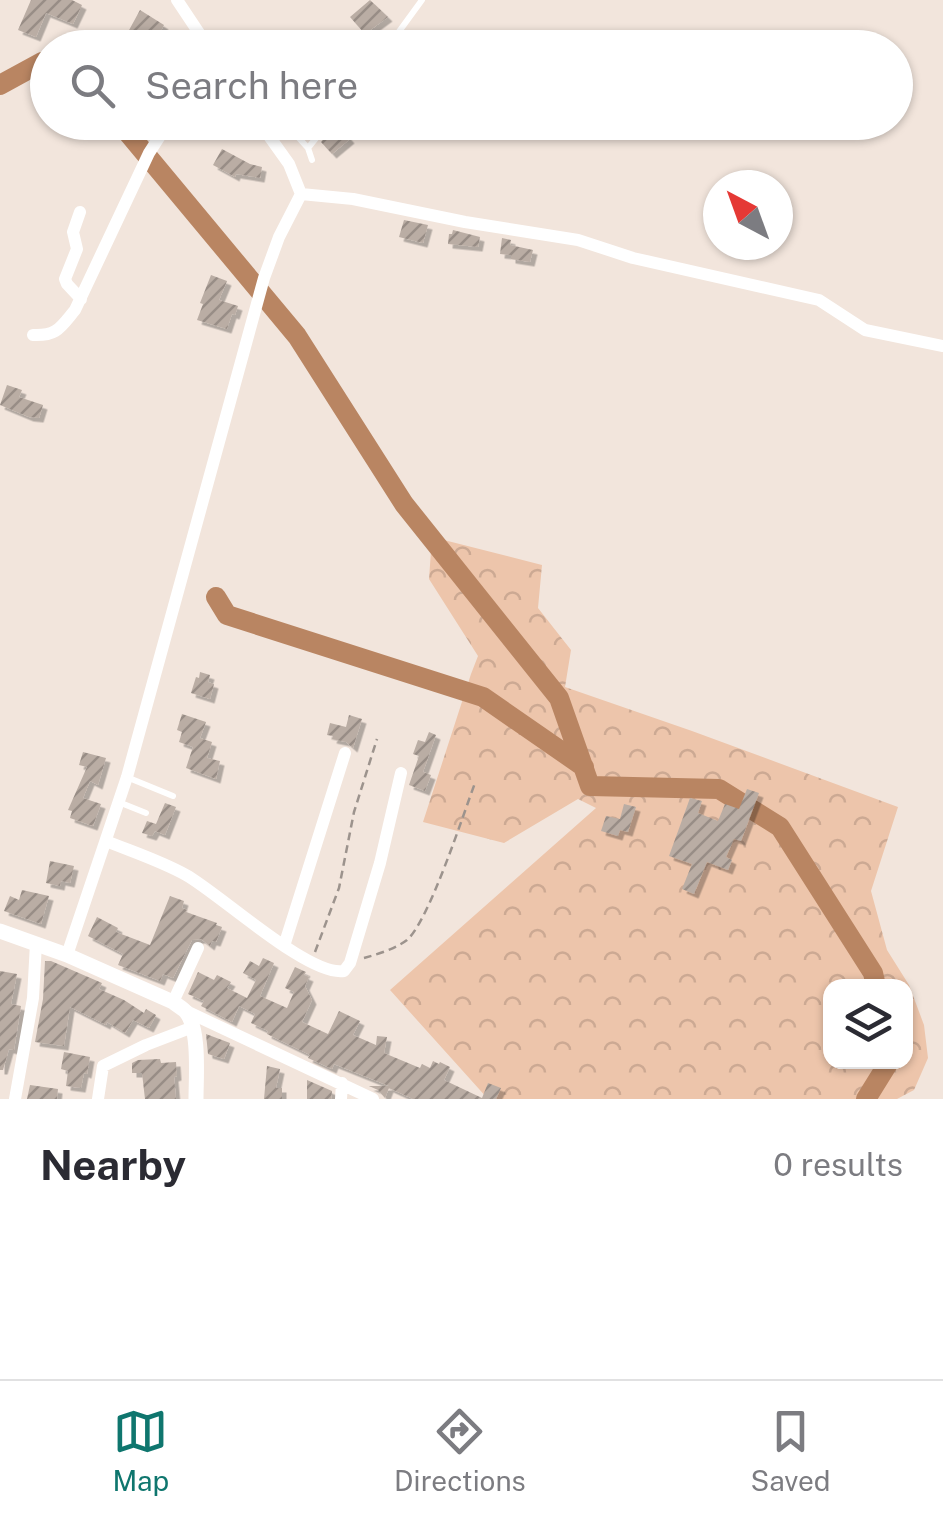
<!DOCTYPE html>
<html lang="en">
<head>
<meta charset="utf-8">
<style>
	:root { --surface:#fff; --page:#f7f7f7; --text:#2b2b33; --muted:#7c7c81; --line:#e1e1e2; --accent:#0f766e }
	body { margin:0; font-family:"Public Sans",sans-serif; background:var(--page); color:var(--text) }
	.controls { position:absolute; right:30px; bottom:30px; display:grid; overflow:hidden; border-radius:20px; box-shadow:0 2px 8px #0004 }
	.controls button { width:90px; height:90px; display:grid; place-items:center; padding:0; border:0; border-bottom:2px solid var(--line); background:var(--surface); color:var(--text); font:50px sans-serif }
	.compass { position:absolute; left:703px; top:170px; width:90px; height:90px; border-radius:50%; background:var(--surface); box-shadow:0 2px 8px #0004; rotate:319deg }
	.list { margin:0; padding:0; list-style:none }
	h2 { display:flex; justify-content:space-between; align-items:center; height:130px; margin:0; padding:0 40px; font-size:42px }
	h2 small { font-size:32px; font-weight:400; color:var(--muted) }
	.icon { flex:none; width:55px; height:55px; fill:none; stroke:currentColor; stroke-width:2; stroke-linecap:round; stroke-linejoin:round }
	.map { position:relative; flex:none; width:943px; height:1099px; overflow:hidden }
	.search { position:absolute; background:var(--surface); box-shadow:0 2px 8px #0004; left:30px; right:30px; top:30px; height:110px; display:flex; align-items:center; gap:25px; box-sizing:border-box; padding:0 35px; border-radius:55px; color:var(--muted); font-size:38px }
	.sheet { height:280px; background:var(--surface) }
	nav { display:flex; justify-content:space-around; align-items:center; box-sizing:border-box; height:140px; border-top:2px solid var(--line); background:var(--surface); font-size:28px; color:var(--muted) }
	nav a { display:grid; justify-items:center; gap:5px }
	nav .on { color:var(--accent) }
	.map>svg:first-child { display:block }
	.forest { fill:url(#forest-crowns); fill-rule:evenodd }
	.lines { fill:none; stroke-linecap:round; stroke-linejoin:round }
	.river { stroke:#b98562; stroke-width:20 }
	.building { fill:url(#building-hatch); filter:url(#shadow) }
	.path { stroke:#9c938d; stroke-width:2.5; stroke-dasharray:8 5; stroke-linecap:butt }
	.service { stroke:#fff; stroke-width:6 }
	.minor { stroke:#fff; stroke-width:12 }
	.tertiary { stroke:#fff; stroke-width:15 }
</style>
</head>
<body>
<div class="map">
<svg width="943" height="1099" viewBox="0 0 943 1099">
	<defs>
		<pattern id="forest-crowns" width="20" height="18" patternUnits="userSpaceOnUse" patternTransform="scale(2.5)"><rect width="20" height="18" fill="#edc5ab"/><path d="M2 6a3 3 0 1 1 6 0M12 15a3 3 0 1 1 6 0" fill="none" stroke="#cca993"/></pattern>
		<pattern id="building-hatch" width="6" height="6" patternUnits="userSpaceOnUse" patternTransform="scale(2.5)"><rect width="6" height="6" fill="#baada4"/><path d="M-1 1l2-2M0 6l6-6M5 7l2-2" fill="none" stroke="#988d86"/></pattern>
		<filter id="shadow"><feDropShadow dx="4.5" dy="4.5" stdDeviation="0" flood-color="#0004"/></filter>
	</defs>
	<rect width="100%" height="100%" fill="#f2e5dc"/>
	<!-- forest -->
	<path class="forest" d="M432,537l110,28 -4,43 33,42 -6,37 127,44 206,76 -27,84 16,59 22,35 15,40 4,33 -14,32 -17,9h-409l-98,-109 206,-182 -18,-9 -74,44 -81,-21 48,-148 7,-18 -49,-77zM830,986h76v76h-76z"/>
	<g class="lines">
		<!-- river -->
		<path class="river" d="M0,85l42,-23 6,3
			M119,122l178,214 107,168 155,194 31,88 129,3 61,38 93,146 3,13
			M216,597l11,18 256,82 101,70
			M866,1099l23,-37"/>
	</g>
	<!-- building -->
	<path class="building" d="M31,0h41l10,5 -9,19 -27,-11 -10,24 -18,-7z
		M370,0l18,17 -23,17 -15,-17z
		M140,10l24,15 -11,21 -15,-8 -5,10h-3l-8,-5z
		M336,123l14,16 -18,15 -11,-12z
		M222,149l28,15 12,3 -2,11 -24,-4 -1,3 -22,-12z
		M404,220l24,5 -5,18 -24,-6z
		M453,230l27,7 -2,10 -30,-3 1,-10h3z
		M502,238l9,2 -1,5 23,5 -3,12 -19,-3v-4l-11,-1z
		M211,275l16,6 -8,19 19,6 -3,9 -3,-1 -5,15 -30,-9 6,-16 -3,-1z
		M7,385l15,5 -3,7 24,8 -4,13 -10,-1 -29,-12z
		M200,672l10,3 -2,7 6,2 -4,15 -19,-6 5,-16 3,1z
		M182,714l24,8 -6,16 12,4 -5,16 13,3 -4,18 -30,-11 7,-21 -14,-5 3,-10 -5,-2z
		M349,715l13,4 -9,29 -7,-6 -14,-3 1,-3 -6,-1 3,-12 16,4z
		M429,732l7,3 -13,37 8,3 -6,16 -16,-6 10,-29 -6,-2 5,-14 7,2z
		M83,752l23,6 -8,27 -8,-4 -7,17 18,6 -8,22 -23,-8 2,-7 -4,-1 19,-43 -8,-2z
		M747,789l12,4 -18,48 -7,-2 -8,18 6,3 -4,10 -21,-8 -13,32 -12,-5 10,-25 -23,-8 21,-58 12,3 -4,12 20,8 7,-17 14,5z
		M165,803l11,4 -11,28 -10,-4 -3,5 -10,-3 5,-12 9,3z
		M624,804l12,3 -8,25 -8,-2 -2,6 -17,-5 5,-15 14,3z
		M50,861l24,5 -4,17 -9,-2 -1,5 -14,-3z
		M22,890l27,6 -8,28 -37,-13 6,-15 9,4z
		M170,896l14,5 -2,7 5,2 -1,2 31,11 -1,2 6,2 -6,15 -4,-1 -2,5 -9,-7 -9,1 -19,38 -10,-4 -3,7 -42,-16 5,-11 -35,-18 9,-19 21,11 -2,4 34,13z
		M263,958l11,5 -14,33 27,12 7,-16 -9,-4 10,-21 11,5 -2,3 5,2 -4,9 7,14 -10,22 26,12 11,-23 21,10 -7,14 23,10 1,-9 10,1 -3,16 36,15 2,-4 8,4 3,-7 6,3 1,-2 10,5 -6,13 38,18 6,-15 13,5 -5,11h-83l-24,-11 -4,10 -7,-8 -9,-4h20l-55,-22 -2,5 -24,-11 2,-3 -43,-21 1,-3 -17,-8 4,-9 -16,-8 -7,16 -31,-16 3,-5 -16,-7 10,-22 16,8 3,-5 14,7 -4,6 20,10 9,-18 -13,-7 7,-12 9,5z
		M45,961h6l51,22 -3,6 25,11 20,13 2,-4 10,6 -7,13 -16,-8 -8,13 -18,-11 -1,3 -36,-18 -6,39 -29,-4 8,-43z
		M0,971l17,3 -6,30 10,2 -7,44 -5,-1 -6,21h-3z
		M206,1034l24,9 -6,16 -16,-5z
		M64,1052l26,5 -3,17 -3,-1 -3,15 -15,-2 2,-15 -7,-2z
		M160,1059l1,4 15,-1 1,14 -3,1 2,22h-31l-3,-26h-10v-10l6,-3z
		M267,1066l13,3 -4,19h6v11h-18z
		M307,1080l25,11 -1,8h-24z
		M30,1085l28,4 -1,10h-30z"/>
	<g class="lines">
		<!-- path -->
		<path class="path" d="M315,952l24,-64 15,-76 23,-73
			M364,958c14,-4 31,-9 43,-18 22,-19 56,-125 68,-157"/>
		<!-- service -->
		<path class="service" d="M387,48l35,-48
			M284,122l24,26 4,12
			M308,148l21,-26
			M129,778l44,18
			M121,803l25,10"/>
		<!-- minor -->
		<path class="minor" d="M177,0l32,48
			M301,194l52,5 112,23 113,18 55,18 186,42 46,30 78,16
			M80,212l-7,20 4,17 -12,30 2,5 14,15
			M33,335c24,1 27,-7 42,-25l74,-157 20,-31
			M106,841c27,11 55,20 80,34 34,19 123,102 158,96l6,-8 30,-100 21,-90
			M284,946l61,-193
			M67,955l60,-178 137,-499 15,-41 22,-43 -12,-30 -30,-42
			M173,1002l25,-54
			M186,1011l187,88
			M15,1099l18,-101 3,-55
			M98,1099l5,-33 43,-21 47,-18
			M341,1099l1,-16"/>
		<!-- tertiary -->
		<path class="tertiary" d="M0,931l67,24 106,47c1,1 12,8 13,10 14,17 10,65 10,87"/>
	</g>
</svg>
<div class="controls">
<button><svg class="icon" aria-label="layers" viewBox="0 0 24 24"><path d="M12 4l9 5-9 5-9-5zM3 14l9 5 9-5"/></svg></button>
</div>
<svg class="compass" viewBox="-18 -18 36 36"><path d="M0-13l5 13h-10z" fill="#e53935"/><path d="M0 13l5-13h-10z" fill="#7c7c81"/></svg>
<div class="search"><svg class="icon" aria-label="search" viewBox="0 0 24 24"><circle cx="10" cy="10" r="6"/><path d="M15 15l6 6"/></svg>Search here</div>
</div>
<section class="sheet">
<h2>Nearby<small>0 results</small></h2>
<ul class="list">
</ul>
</section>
<nav>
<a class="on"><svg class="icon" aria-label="map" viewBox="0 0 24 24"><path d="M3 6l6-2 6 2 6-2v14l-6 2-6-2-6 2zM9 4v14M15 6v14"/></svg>Map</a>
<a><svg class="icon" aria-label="directions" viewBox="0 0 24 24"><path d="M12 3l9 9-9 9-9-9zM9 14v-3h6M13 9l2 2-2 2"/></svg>Directions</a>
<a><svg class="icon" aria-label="saved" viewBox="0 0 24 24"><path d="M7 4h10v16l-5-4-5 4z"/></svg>Saved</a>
</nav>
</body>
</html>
